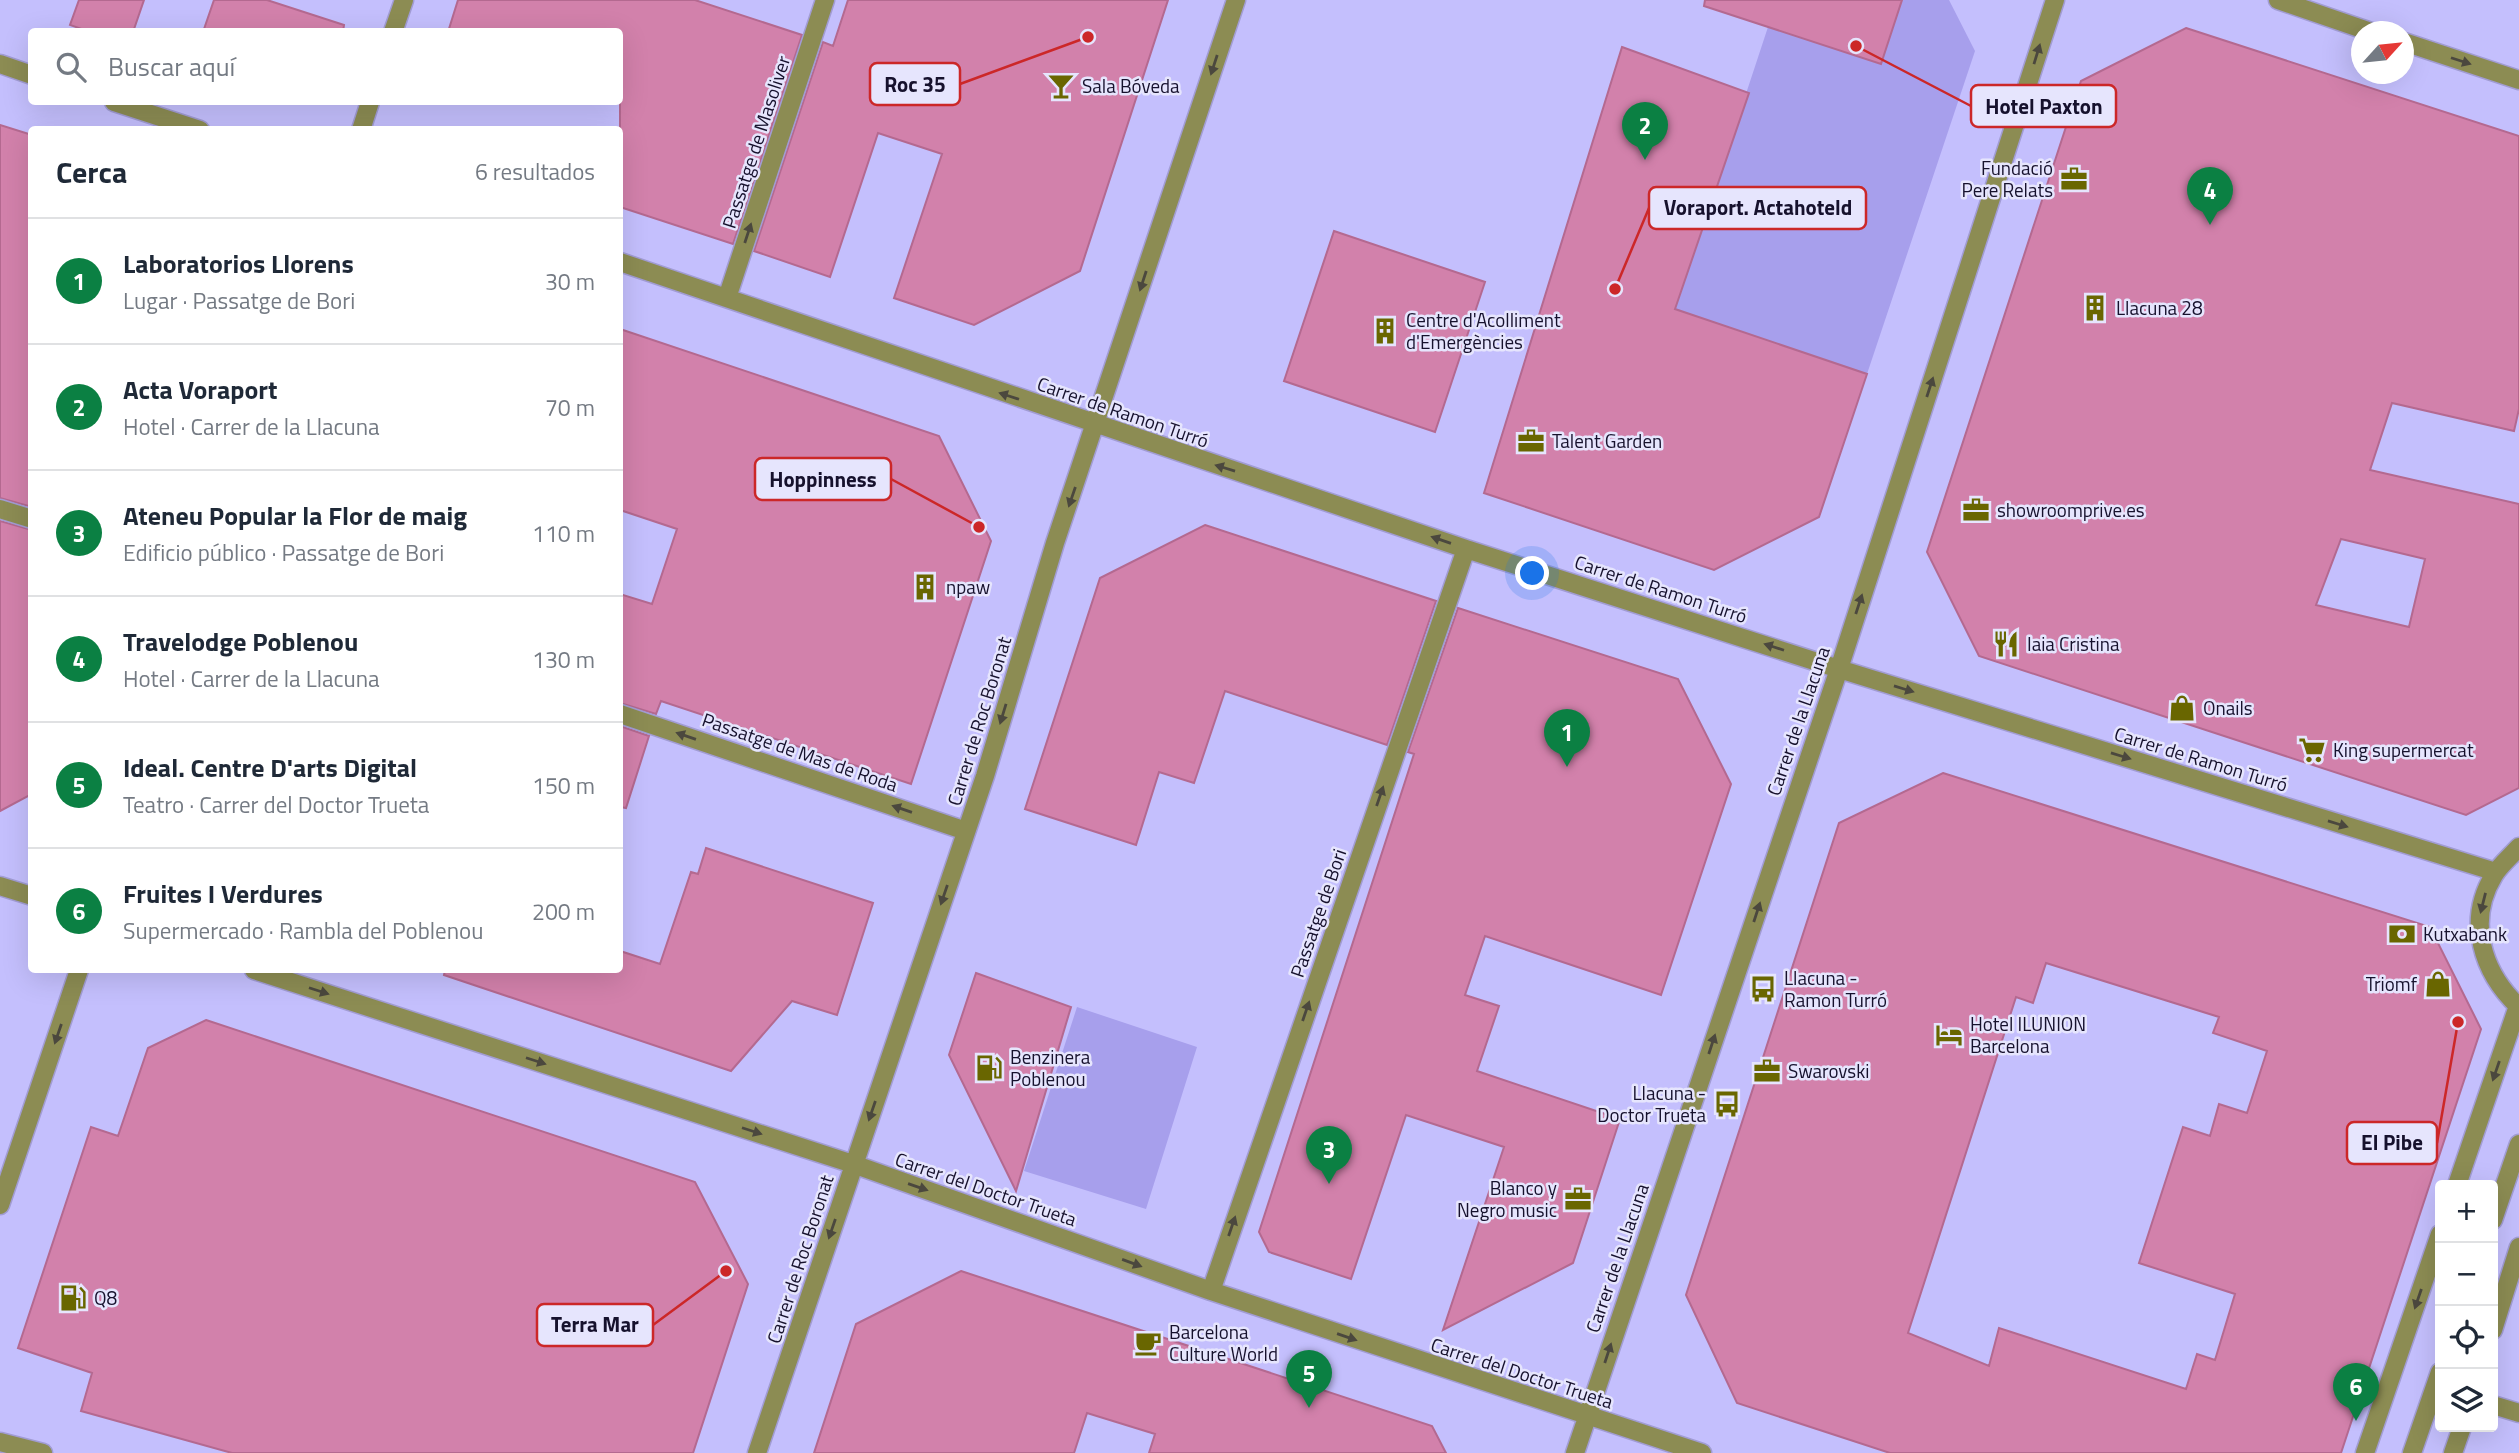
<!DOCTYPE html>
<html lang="es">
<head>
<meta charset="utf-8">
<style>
	:root { --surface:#fff; --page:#f2f2f3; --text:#1f2937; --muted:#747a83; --line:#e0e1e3; --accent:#0b8043 }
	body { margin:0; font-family:"Titillium Web",sans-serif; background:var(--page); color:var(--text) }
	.controls { position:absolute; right:21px; bottom:21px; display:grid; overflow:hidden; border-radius:7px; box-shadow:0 7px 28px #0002 }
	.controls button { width:63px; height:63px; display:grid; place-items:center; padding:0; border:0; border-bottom:2px solid var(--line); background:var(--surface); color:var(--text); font:35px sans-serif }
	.compass { position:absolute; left:2351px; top:21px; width:63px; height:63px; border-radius:50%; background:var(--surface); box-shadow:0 7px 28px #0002; rotate:63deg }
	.you { position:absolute; left:1533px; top:574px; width:24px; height:24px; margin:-18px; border:5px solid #fff; border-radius:50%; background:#1a73e8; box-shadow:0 0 0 10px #1a73e833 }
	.badge { display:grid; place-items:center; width:46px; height:46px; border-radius:50%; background:var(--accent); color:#fff; font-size:23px; font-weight:700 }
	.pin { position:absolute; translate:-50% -58px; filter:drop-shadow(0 2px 4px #0008) }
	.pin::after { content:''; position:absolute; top:37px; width:24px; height:21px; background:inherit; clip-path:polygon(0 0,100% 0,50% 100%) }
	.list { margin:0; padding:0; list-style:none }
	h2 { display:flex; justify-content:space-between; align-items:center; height:91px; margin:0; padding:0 28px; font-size:30px }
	h2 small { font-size:23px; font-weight:400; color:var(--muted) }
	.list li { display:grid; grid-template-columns:46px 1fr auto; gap:21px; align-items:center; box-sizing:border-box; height:126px; padding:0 28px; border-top:2px solid var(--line) }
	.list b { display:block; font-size:26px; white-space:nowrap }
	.list p { margin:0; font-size:23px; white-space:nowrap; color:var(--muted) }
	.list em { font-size:23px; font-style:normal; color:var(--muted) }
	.icon { flex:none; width:38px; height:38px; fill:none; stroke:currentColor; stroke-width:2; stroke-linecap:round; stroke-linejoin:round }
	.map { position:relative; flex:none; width:2519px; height:1453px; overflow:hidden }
	.search { position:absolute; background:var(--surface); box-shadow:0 7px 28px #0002; left:28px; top:28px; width:595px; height:77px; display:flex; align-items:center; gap:18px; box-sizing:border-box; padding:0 24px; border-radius:7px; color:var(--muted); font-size:26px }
	.panel { position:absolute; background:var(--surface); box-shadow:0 7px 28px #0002; left:28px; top:126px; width:595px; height:847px; border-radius:7px }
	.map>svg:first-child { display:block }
	.green { fill:#a79fec }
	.building { fill:#d281ab; stroke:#b46990; stroke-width:2; fill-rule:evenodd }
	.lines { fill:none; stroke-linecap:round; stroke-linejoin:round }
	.minor-casing { stroke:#a19cd3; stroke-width:21 }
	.minor { stroke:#8c8c53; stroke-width:18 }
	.oneway { fill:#4b483e }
	.labels { text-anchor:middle; stroke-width:5; stroke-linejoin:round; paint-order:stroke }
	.poi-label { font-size:19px; fill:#16112d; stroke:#e6e5fd; text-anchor:start }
	.street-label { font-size:19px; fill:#16112d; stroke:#e6e5fd }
	.leader { fill:none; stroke:#cc2728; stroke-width:2.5 }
	.callout-dot { fill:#cc2728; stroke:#e6e5fd; stroke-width:2.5 }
	.callout { fill:#e6e5fd; stroke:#cc2728; stroke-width:2.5 }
	.callout-label { font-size:21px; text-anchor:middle; font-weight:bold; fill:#16112d }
</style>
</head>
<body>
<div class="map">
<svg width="2519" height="1453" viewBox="0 0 2519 1453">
	<rect width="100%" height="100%" fill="#c4bffd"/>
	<!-- green -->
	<path class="green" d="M1902,0h47l26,51 -108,323 -192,-65 93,-282 113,37z
		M1077,1007l120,40 -51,162 -122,-38z"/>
	<!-- building -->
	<path class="building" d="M79,0h65l-11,32h-43l-20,-7z
		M214,0h53l77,25 -1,7h-140z
		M458,0h237l107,35 -69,209 -113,-37v-175h-172z
		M848,0h320l-88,271 -106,54 -80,-27 48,-144 -64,-21 -48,144 -76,-26 69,-209 10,4z
		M1705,0h197l-21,64 -177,-58z
		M2186,28l333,108v273l-5,22 -122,-28 -22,67 149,34v284l-53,27 -487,-159 -52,-104 154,-471zM2341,539l84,20 -16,68 -93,-22z
		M1622,47l127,46 -74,216 192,65 -48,143 -105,53 -230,-77z
		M0,125l32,10v372l-32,-9z
		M1334,231l151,51 -50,150 -151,-51z
		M620,329l319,107 52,105 -80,243 -250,-83 -5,13 -36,-11v-109l32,10 25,-75 -57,-19z
		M0,521l32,9v264l-32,17z
		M1205,525l231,76 -49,144 -162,-54 -31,92 -35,-11 -23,73 -111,-36 75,-231z
		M1458,608l220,71 53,105 -70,211 -176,-59 -20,59 34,11 -22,65 143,48 -47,144 -130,67 61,-183 -98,-32 -55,164 -82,-27 -10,-20 155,-478 -6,-2z
		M620,726l29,10 -23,72 -6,-1z
		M1943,773l487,154 51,102 -140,424h-451l-153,-50 -51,-108 153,-472zM2046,963l173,54 -6,16 54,18 -20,62 -28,-9 -9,32 -27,-9 -44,136 96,31 -20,66 -18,-6 -11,35 -187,-61 -10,38 -81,-33 108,-336 17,6z
		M706,848l167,55 -36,112 -45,-14 -61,70 -287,-96 1,-5h175v-19l40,13 31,-92 7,2z
		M976,973l95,34 -55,184 -67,-136z
		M206,1020l489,162 53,102 -55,169h-461l-151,-42 11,-38 -74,-25 73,-221 27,9 30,-88z
		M961,1271l471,155 14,27h-297l6,-19 -68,-21 -13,40h-260l42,-129z"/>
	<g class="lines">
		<!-- minor casing -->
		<g class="minor-casing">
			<path id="minor" d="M2278,0l93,32
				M393,32l11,-32
				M2404,42l115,38
				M0,64l32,11
				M114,102l86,28
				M361,130l9,-28
				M620,262l846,287 373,120 657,203
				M727,298l98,-298
				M0,509l32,10
				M620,714l346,117
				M2519,847c-8,9 -19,18 -25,28 -28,46 -12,97 25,132
				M0,886l32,10
				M254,970l599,194 358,127 491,162
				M2457,1185l61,-179
				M0,1205l79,-235
				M2493,1220l26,-76
				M1211,1291l255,-742
				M2493,1330l26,-83
				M2493,1405l26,8
				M0,1442l43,11
				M757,1453l228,-677 70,-233 181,-543
				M1575,1453l264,-784 216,-669
				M2365,1453l75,-219
				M2412,1453l28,-81
				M2453,1453l9,-26"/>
		</g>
		<!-- minor -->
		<use href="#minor" class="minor"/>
	</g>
	<!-- one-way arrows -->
	<defs><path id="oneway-solid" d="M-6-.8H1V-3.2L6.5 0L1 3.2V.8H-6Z" transform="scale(1.75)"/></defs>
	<g class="oneway">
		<use href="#oneway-solid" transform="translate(2037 54) rotate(-73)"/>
		<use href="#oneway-solid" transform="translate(2461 61) rotate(18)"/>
		<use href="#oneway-solid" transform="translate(1214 65) rotate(108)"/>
		<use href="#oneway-solid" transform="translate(748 233) rotate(-72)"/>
		<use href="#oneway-solid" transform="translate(1143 281) rotate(108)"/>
		<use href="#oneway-solid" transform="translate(1930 387) rotate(-72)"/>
		<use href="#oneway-solid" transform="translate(1009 396) rotate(-162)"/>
		<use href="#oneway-solid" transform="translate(1225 468) rotate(-163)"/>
		<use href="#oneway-solid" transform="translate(1072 497) rotate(109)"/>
		<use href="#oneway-solid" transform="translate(1441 540) rotate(-161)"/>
		<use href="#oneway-solid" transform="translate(1859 604) rotate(-72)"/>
		<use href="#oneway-solid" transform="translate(1774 647) rotate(-162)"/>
		<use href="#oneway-solid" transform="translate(1904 689) rotate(17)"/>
		<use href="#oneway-solid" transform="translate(1003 714) rotate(107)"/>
		<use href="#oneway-solid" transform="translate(686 736) rotate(-161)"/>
		<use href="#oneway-solid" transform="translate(2121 756) rotate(17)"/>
		<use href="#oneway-solid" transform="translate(1380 796) rotate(-71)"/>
		<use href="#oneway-solid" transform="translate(902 809) rotate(-161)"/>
		<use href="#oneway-solid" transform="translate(2338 824) rotate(17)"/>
		<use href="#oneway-solid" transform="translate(944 895) rotate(109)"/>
		<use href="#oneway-solid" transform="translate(2483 903) rotate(104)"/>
		<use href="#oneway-solid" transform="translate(1757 912) rotate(-72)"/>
		<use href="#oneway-solid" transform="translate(319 991) rotate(18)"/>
		<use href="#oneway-solid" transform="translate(1306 1011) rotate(-71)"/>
		<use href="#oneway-solid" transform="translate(58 1034) rotate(109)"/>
		<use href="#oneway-solid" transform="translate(1712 1044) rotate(-72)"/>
		<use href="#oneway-solid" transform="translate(536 1061) rotate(18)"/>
		<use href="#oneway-solid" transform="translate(2496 1071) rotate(109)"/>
		<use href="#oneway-solid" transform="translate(872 1111) rotate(109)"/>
		<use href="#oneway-solid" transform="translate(752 1131) rotate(18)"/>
		<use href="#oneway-solid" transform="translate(918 1187) rotate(19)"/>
		<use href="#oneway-solid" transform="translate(1232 1226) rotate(-71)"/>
		<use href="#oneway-solid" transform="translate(832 1229) rotate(109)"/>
		<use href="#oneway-solid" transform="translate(1132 1263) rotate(20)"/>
		<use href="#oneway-solid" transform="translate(2418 1299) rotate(109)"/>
		<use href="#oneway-solid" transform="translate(1347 1337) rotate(19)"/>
		<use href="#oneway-solid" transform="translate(1608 1353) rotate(-72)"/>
	</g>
	<!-- icons -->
	<defs>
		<g id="bar-bare" transform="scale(2.1)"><path d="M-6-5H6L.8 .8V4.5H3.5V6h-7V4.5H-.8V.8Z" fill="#696600" stroke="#e6e5fd" stroke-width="2.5" paint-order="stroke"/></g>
		<g id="office-bare" transform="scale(2.1)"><path d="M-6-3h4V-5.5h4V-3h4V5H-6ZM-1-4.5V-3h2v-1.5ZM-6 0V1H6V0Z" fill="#696600" stroke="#e6e5fd" stroke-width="2.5" paint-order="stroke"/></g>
		<g id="building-bare" transform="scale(2.1)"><path d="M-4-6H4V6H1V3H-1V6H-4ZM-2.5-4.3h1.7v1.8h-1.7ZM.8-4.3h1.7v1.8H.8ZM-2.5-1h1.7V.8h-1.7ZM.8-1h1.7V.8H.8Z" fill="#696600" stroke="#e6e5fd" stroke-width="2.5" paint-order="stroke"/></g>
		<g id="restaurant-bare" transform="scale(2.1)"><path d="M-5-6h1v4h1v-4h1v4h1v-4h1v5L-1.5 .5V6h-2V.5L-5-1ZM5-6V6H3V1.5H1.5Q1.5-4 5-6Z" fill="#696600" stroke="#e6e5fd" stroke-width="2.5" paint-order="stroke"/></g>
		<g id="shop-bare" transform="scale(2.1)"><path d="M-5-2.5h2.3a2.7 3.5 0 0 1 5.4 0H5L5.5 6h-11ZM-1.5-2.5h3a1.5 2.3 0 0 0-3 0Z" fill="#696600" stroke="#e6e5fd" stroke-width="2.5" paint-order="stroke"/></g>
		<g id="supermarket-bare" transform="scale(2.1)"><path d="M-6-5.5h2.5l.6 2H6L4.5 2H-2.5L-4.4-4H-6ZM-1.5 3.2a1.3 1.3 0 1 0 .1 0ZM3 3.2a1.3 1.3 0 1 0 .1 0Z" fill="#696600" stroke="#e6e5fd" stroke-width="2.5" paint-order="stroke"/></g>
		<g id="bank-bare" transform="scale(2.1)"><path d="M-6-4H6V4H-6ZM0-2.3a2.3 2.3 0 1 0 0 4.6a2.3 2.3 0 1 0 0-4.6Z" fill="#696600" stroke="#e6e5fd" stroke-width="2.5" paint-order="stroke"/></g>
		<g id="bus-bare" transform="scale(2.1)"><path d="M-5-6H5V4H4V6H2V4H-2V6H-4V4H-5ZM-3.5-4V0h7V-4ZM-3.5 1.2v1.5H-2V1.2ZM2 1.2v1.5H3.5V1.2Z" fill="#696600" stroke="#e6e5fd" stroke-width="2.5" paint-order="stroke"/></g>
		<g id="hotel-bare" transform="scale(2.1)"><path d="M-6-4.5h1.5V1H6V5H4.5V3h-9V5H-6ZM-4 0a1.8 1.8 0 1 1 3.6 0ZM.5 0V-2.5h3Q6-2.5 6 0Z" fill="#696600" stroke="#e6e5fd" stroke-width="2.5" paint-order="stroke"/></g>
		<g id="fuel-bare" transform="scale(2.1)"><path d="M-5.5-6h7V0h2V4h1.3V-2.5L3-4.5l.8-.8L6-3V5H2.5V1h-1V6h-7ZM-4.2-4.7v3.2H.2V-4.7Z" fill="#696600" stroke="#e6e5fd" stroke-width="2.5" paint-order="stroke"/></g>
		<g id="cafe-bare" transform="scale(2.1)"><path d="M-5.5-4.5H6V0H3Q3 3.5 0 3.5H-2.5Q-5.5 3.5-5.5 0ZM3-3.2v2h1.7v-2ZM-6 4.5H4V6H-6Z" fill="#696600" stroke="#e6e5fd" stroke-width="2.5" paint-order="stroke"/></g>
	</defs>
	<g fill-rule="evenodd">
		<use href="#bar-bare" x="1061" y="86"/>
		<use href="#office-bare" x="2074" y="179"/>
		<use href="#building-bare" x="2095" y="308"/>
		<use href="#building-bare" x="1385" y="331"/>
		<use href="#office-bare" x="1531" y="441"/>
		<use href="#office-bare" x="1976" y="510"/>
		<use href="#building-bare" x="925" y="587"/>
		<use href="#restaurant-bare" x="2006" y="644"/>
		<use href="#shop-bare" x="2182" y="708"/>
		<use href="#supermarket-bare" x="2312" y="750"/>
		<use href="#bank-bare" x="2402" y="934"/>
		<use href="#shop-bare" x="2438" y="984"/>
		<use href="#bus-bare" x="1763" y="989"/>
		<use href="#hotel-bare" x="1949" y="1035"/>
		<use href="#fuel-bare" x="989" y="1068"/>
		<use href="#office-bare" x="1767" y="1071"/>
		<use href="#bus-bare" x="1727" y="1104"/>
		<use href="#office-bare" x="1578" y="1199"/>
		<use href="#fuel-bare" x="73" y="1298"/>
		<use href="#cafe-bare" x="1148" y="1343"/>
	</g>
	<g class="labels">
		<!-- poi labels -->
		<g class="poi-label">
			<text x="1082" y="93">Sala Bóveda</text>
			<text x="2053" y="175" text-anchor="end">Fundació<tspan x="2053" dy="22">Pere Relats</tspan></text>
			<text x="2116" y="315">Llacuna 28</text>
			<text x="1406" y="327">Centre d'Acolliment<tspan x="1406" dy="22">d'Emergències</tspan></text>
			<text x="1552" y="448">Talent Garden</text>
			<text x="1997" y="517">showroomprive.es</text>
			<text x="946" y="594">npaw</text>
			<text x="2027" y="651">Iaia Cristina</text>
			<text x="2203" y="715">Onails</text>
			<text x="2333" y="757">King supermercat</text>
			<text x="2423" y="941">Kutxabank</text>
			<text x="1784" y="985">Llacuna -<tspan x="1784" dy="22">Ramon Turró</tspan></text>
			<text x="2417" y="991" text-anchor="end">Triomf</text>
			<text x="1970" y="1031">Hotel ILUNION<tspan x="1970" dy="22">Barcelona</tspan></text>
			<text x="1010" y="1064">Benzinera<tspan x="1010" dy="22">Poblenou</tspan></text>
			<text x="1788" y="1078">Swarovski</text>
			<text x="1706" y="1100" text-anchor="end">Llacuna -<tspan x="1706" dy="22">Doctor Trueta</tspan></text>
			<text x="1557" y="1195" text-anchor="end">Blanco y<tspan x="1557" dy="22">Negro music</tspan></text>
			<text x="94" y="1305">Q8</text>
			<text x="1169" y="1339">Barcelona<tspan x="1169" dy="22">Culture World</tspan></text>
		</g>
		<!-- street labels -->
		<g class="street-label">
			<text transform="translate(756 142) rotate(-72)" y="7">Passatge de Masoliver</text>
			<text transform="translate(1123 412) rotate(19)" y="7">Carrer de Ramon Turró</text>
			<text transform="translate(1661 589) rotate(18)" y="7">Carrer de Ramon Turró</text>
			<text transform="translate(979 721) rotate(-73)" y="7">Carrer de Roc Boronat</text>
			<text transform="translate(1798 721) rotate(-71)" y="7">Carrer de la Llacuna</text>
			<text transform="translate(800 752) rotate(19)" y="7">Passatge de Mas de Roda</text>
			<text transform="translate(2201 759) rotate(17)" y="7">Carrer de Ramon Turró</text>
			<text transform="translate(1318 913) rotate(-71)" y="7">Passatge de Bori</text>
			<text transform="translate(986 1189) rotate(19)" y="7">Carrer del Doctor Trueta</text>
			<text transform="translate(1617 1258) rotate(-71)" y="7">Carrer de la Llacuna</text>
			<text transform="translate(800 1259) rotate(-72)" y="7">Carrer de Roc Boronat</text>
			<text transform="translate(1522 1373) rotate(18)" y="7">Carrer del Doctor Trueta</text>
		</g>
	</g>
	<!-- callouts -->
	<path class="leader" d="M1088 37L960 84M1856 46L1971 106M1615 289L1649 208M979 527L891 479M2458 1022L2437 1143M726 1271L653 1325"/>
	<g class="callout-dot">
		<circle cx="1088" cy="37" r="7"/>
		<circle cx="1856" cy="46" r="7"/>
		<circle cx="1615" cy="289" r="7"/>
		<circle cx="979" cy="527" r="7"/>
		<circle cx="2458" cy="1022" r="7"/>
		<circle cx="726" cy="1271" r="7"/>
	</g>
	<g class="callout">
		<rect x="870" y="63" width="90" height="42" rx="7"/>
		<rect x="1971" y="85" width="145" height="42" rx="7"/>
		<rect x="1649" y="187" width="217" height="42" rx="7"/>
		<rect x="755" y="458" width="136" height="42" rx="7"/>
		<rect x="2347" y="1122" width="90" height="42" rx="7"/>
		<rect x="537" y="1304" width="116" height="42" rx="7"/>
	</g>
	<g class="callout-label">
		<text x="915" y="92">Roc 35</text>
		<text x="2044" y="114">Hotel Paxton</text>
		<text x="1758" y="215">Voraport. Actahoteld</text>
		<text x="823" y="487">Hoppinness</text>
		<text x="2392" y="1150">El Pibe</text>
		<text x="595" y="1332">Terra Mar</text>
	</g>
</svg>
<div class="controls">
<button>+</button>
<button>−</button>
<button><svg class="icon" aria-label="locate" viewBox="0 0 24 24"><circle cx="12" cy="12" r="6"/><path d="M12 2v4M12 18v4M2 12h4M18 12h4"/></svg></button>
<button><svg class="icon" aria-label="layers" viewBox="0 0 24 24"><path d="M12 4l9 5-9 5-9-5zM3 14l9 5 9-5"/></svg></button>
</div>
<svg class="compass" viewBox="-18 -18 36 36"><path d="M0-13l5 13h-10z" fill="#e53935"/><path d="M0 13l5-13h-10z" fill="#747a83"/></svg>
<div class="you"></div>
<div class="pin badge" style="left:1567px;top:767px">1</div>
<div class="pin badge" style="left:1645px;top:160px">2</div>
<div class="pin badge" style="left:1329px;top:1184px">3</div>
<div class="pin badge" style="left:2210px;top:225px">4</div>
<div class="pin badge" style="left:1309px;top:1408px">5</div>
<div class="pin badge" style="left:2356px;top:1421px">6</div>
<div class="search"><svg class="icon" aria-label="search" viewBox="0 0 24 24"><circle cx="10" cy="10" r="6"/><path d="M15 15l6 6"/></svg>Buscar aquí</div>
<section class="panel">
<h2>Cerca<small>6 resultados</small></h2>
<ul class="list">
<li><span class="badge">1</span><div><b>Laboratorios Llorens</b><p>Lugar · Passatge de Bori</p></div><em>30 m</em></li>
<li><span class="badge">2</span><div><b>Acta Voraport</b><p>Hotel · Carrer de la Llacuna</p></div><em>70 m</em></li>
<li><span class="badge">3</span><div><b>Ateneu Popular la Flor de maig</b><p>Edificio público · Passatge de Bori</p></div><em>110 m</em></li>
<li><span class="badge">4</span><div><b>Travelodge Poblenou</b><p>Hotel · Carrer de la Llacuna</p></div><em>130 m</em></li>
<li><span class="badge">5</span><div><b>Ideal. Centre D'arts Digital</b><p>Teatro · Carrer del Doctor Trueta</p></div><em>150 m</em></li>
<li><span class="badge">6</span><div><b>Fruites I Verdures</b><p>Supermercado · Rambla del Poblenou</p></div><em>200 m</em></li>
</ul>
</section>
</div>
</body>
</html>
